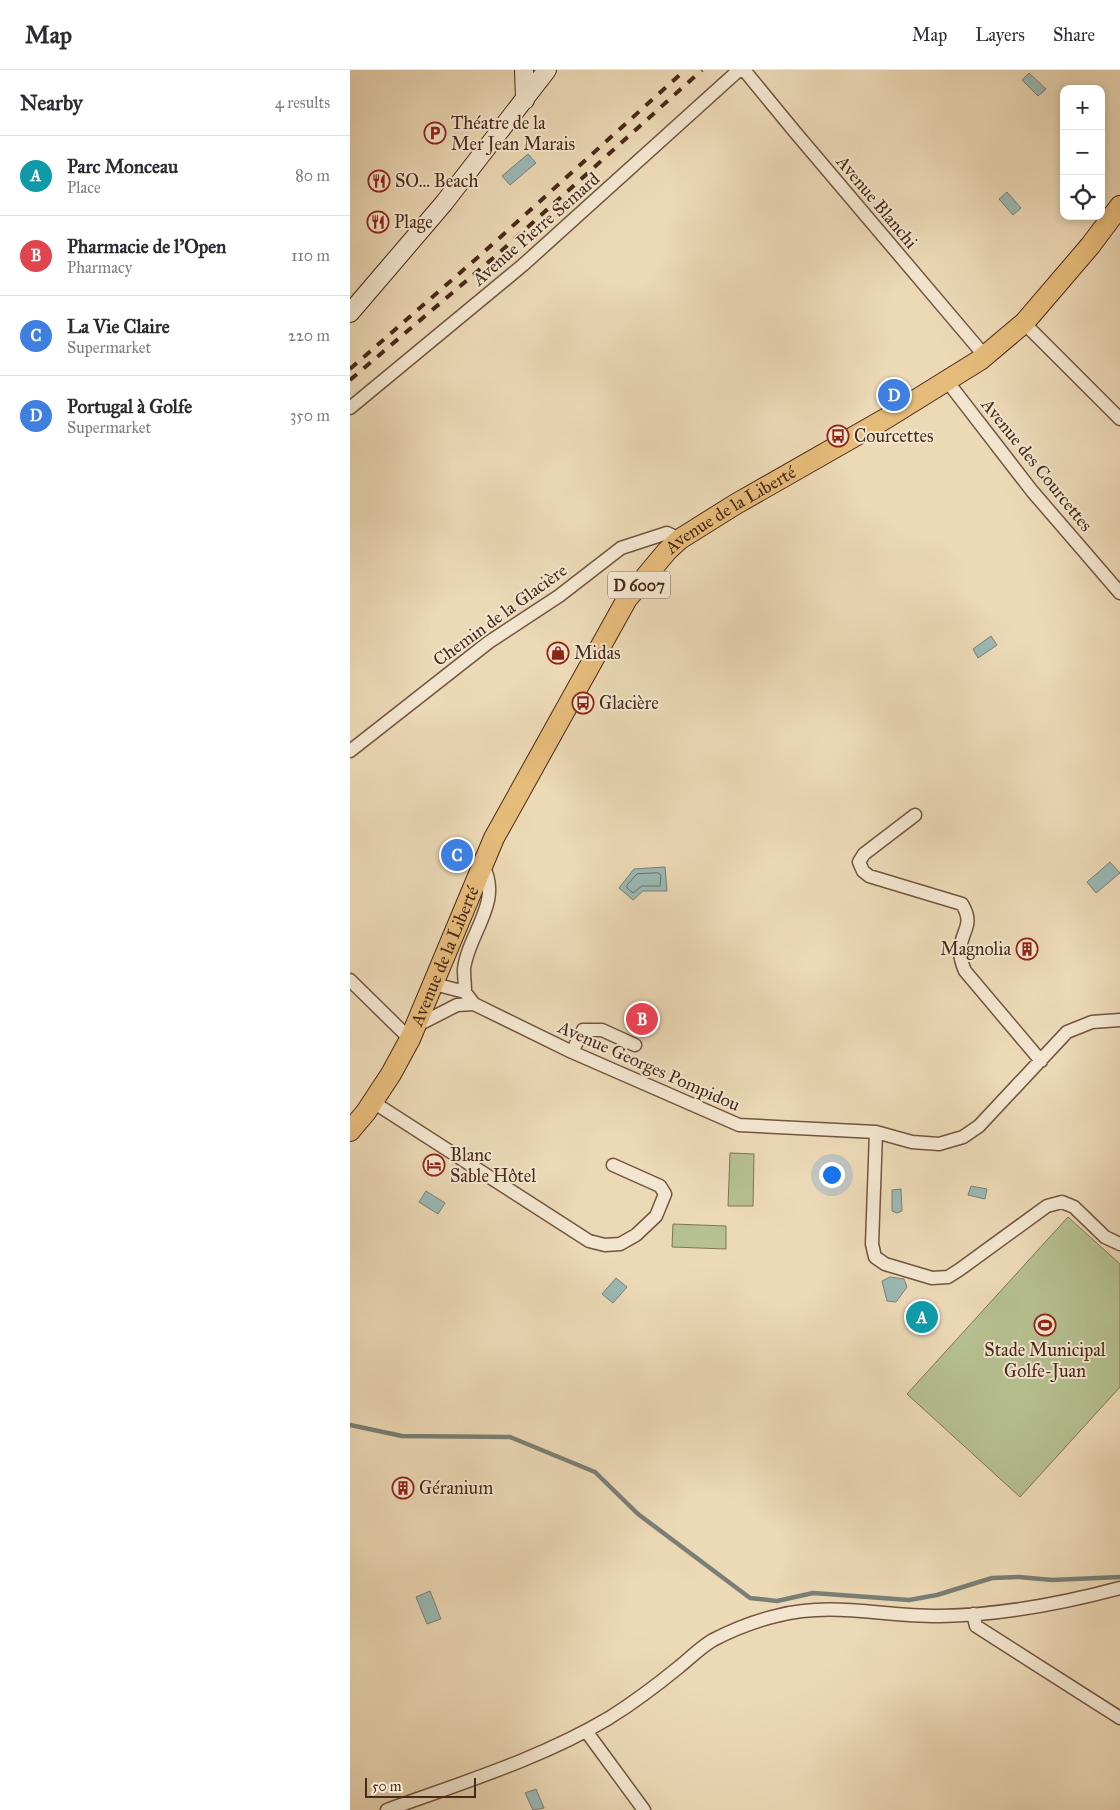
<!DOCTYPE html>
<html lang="en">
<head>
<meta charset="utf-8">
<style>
	:root { --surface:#fff; --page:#f2f2f3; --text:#2b2b33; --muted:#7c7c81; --line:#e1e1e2; --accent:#8f2418 }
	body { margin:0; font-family:"IM FELL Great Primer",serif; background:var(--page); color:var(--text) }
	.controls { position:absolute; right:15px; top:15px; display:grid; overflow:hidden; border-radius:10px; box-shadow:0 2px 8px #0003 }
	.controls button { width:45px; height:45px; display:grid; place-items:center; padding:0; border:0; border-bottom:1px solid var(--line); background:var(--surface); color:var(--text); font:25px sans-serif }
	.scale { position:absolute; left:15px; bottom:12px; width:111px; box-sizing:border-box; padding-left:5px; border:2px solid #492918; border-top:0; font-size:14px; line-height:18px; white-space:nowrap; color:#492918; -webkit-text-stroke:4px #f3e6d0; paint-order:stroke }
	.you { position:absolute; left:481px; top:1104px; width:18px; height:18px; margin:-12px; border:4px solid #fff; border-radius:50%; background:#1a73e8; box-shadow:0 0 0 8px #1a73e833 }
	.badge { display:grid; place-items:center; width:32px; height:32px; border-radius:50%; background:var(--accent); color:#fff; font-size:16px; font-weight:700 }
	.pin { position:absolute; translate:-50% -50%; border:2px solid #fff; box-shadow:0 1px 5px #0006 }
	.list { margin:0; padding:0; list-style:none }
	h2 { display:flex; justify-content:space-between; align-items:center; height:65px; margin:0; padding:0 20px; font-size:21px }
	h2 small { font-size:16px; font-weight:400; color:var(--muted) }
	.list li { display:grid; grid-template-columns:32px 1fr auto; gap:15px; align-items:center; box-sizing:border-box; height:80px; padding:0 20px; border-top:1px solid var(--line) }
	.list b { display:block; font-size:19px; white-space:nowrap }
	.list p { margin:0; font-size:16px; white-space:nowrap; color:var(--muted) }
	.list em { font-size:16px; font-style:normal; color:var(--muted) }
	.icon { flex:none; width:28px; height:28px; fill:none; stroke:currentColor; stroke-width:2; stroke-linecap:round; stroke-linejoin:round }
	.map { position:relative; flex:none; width:770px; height:1740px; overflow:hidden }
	header { display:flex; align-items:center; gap:30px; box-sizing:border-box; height:70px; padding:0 25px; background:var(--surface); border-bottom:1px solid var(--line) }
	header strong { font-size:24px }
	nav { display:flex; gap:28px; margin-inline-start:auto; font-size:18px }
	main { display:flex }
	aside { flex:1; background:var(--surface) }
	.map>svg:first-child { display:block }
	.green { fill:#b6c090; stroke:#807454 }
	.water { fill:#9ab9b5; stroke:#7a7f76 }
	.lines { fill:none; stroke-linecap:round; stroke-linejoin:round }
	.shore { stroke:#727166; stroke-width:1 }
	.stream { stroke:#7a7f76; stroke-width:4.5 }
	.street-casing { stroke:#725540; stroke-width:15 }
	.secondary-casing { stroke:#492918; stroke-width:20 }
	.primary-casing { stroke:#492918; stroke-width:22 }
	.street { stroke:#f3e6d0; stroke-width:12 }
	.secondary { stroke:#f3e6d0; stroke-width:18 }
	.primary { stroke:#e6bc7b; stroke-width:20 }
	.rail { stroke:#492918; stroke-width:4; stroke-dasharray:9 9; stroke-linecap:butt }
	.labels { text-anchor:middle; stroke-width:4; stroke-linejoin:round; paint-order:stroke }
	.shield { fill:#f3e6d0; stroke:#7c624f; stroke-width:1 }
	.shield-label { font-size:16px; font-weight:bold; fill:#492918 }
	.poi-label { font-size:18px; fill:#492918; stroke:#f3e6d0; text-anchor:start }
	.street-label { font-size:18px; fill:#492918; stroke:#f3e6d0 }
</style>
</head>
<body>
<header>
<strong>Map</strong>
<nav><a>Map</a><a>Layers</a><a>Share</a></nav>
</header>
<main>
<aside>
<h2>Nearby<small>4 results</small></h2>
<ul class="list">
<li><span class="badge" style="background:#0f9aa8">A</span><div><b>Parc Monceau</b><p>Place</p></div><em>80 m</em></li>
<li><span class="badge" style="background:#e0444e">B</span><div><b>Pharmacie de l'Open</b><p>Pharmacy</p></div><em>110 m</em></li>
<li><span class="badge" style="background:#3f7fe0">C</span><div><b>La Vie Claire</b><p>Supermarket</p></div><em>220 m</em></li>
<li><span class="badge" style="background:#3f7fe0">D</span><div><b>Portugal à Golfe</b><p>Supermarket</p></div><em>350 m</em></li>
</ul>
</aside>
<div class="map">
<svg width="770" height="1740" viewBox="0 0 770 1740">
	<rect width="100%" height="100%" fill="#ecd9b6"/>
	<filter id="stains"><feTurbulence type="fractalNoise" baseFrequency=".004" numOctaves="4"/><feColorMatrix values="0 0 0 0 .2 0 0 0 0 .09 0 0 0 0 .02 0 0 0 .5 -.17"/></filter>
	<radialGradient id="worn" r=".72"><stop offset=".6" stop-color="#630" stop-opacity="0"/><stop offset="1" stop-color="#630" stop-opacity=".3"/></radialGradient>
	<!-- green -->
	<path class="green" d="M380,1083l24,1 -1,52h-25z
		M718,1147l52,47v123l-100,110 -113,-103z
		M323,1154l53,2v23l-54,-2z"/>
	<!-- water -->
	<path class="water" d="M679,3l17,16 -8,7 -16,-16z
		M178,84l8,9 -26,22 -8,-9z
		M657,122l14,16 -8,7 -14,-16z
		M641,566l6,9 -19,13 -5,-9z
		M760,792l10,11 -24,20 -9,-11z
		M315,797l2,24h-24l-10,9 -14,-12 15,-19z
		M621,1116l16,3 -2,10 -17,-4z
		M551,1119l1,22 -5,2 -5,-2v-21z
		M76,1121l19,12 -7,11 -19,-12z
		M540,1207l14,2 3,8 -11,15 -9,-1 -5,-20z
		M266,1208l11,9 -14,16 -11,-9z
		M80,1521l11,28 -14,5 -11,-27z
		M186,1719l8,19 -11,2 -8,-17z"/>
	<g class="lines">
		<!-- shore -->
		<path class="shore" d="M308,803l3,2 -1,11h-18l-9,7 -6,-5v-3l10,-11z"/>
		<!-- stream -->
		<path class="stream" d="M0,1355l52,11 108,1 85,35 43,42 112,84 27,3 36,-8 96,7 28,-5 55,-17 27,-1 33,3 68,-3"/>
		<!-- street casing -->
		<g class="street-casing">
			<path id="street" d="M394,0l51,62 189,223
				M674,253l96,96
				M597,311l85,110 88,102
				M0,338l173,-143 216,-195
				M0,681l139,-109 70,-46 62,-48 46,-15 13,6
				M565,745l-51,39 -5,8 4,9 6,5 93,28c13,22 -1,26 -2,47 0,7 2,13 5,20l76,90
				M0,910l60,59
				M84,914l31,8 9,12 98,48 167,73 137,7 36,10 27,2 24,-7 16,-11 88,-94 25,-10 28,-2
				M115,922c0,-7 -1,-15 -1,-23 4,-35 39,-67 19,-103
				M66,956l41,-21 17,-1
				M222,982l11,-22h19l33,15
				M23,1032l216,139 16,4 15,-1 16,-9 20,-19 9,-22 -5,-8 -47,-21
				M526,1062l-4,112 3,13 10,7 47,14 16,-1 11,-7 88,-64 15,-4 12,5 31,30 15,7
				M623,1544l3,12 144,92
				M236,1661l58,79
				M37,1740c74,-27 153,-51 222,-92 24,-15 48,-33 70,-51 11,-9 22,-20 34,-27 19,-10 42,-19 63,-24 57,-15 108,1 165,0 57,-1 123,-13 179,-28"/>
		</g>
		<!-- secondary casing -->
		<g class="secondary-casing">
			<path id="secondary" d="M174,0l1,30
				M0,243l94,-110 103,-133"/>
		</g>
		<!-- primary casing -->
		<g class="primary-casing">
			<g id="primary">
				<path id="s1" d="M0,1061l16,-19 25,-38 19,-35 84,-201 133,-239 40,-48 13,-12 56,-35 149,-85 95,-59 44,-37 66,-77 30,-40"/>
			</g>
		</g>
		<!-- street -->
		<use href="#street" class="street"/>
		<!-- secondary -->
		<use href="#secondary" class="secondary"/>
		<!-- primary -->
		<use href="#primary" class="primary"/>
		<!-- rail -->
		<path class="rail" d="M0,299l135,-118 200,-181
			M0,310l149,-127 203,-183"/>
	</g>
	<!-- icons -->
	<defs>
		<g id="parking-ring" transform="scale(1.125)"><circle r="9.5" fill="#f3e6d0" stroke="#8f2418" stroke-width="1.5"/><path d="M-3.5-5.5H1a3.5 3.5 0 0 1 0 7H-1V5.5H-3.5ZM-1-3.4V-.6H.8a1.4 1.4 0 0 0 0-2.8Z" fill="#8f2418"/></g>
		<g id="restaurant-ring" transform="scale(1.125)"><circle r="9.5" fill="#f3e6d0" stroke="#8f2418" stroke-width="1.5"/><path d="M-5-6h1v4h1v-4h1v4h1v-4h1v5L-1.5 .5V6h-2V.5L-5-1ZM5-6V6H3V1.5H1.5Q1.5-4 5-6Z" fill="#8f2418"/></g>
		<g id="bus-ring" transform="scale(1.125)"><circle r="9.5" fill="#f3e6d0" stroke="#8f2418" stroke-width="1.5"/><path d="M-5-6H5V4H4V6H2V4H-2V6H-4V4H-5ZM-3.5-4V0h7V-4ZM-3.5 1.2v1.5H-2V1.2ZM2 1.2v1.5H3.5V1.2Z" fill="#8f2418"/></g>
		<g id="shop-ring" transform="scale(1.125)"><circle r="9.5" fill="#f3e6d0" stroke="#8f2418" stroke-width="1.5"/><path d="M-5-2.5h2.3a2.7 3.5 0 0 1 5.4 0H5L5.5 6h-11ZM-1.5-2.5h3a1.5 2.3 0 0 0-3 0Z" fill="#8f2418"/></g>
		<g id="building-ring" transform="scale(1.125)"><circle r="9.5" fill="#f3e6d0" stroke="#8f2418" stroke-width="1.5"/><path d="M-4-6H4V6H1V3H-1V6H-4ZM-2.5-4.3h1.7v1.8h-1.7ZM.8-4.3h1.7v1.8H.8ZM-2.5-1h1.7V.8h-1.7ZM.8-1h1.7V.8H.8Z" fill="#8f2418"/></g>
		<g id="hotel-ring" transform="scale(1.125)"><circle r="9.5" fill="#f3e6d0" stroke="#8f2418" stroke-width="1.5"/><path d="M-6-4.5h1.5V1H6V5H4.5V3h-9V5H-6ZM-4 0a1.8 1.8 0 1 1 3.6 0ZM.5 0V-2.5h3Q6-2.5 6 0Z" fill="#8f2418"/></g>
		<g id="stadium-ring" transform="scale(1.125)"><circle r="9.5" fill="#f3e6d0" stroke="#8f2418" stroke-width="1.5"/><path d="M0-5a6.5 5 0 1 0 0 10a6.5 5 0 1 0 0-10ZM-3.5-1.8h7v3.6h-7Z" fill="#8f2418"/></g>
	</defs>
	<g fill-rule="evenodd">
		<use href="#parking-ring" x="85" y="63"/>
		<use href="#restaurant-ring" x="29" y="111"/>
		<use href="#restaurant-ring" x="28" y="152"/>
		<use href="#bus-ring" x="488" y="366"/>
		<use href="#shop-ring" x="208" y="583"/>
		<use href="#bus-ring" x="233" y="633"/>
		<use href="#building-ring" x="677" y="879"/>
		<use href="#hotel-ring" x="84" y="1095"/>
		<use href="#stadium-ring" x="695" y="1255"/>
		<use href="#building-ring" x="53" y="1418"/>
	</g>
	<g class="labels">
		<!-- shield labels -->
		<rect class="shield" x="258" y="501.5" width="62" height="27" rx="4"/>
		<g class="shield-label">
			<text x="289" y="521">D 6007</text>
		</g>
		<!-- poi labels -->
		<g class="poi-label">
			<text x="101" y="59">Théatre de la<tspan x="101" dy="21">Mer Jean Marais</tspan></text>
			<text x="45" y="117">SO... Beach</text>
			<text x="44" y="158">Plage</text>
			<text x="504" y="372">Courcettes</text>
			<text x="224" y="589">Midas</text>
			<text x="249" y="639">Glacière</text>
			<text x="661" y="885" text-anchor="end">Magnolia</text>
			<text x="100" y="1091">Blanc<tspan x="100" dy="21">Sable Hôtel</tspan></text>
			<text x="695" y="1286" text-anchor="middle">Stade Municipal<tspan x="695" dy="21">Golfe-Juan</tspan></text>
			<text x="69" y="1424">Géranium</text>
		</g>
		<!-- street labels -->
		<g class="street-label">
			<text transform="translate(527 132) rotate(50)" y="6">Avenue Blanchi</text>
			<text transform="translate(186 159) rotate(-41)" y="6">Avenue Pierre Semard</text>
			<text transform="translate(687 395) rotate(51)" y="6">Avenue des Courcettes</text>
			<text dy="6" stroke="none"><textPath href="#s1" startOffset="740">Avenue de la Liberté</textPath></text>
			<text transform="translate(150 545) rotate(-36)" y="6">Chemin de la Glacière</text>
			<text dy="6" stroke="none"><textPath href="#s1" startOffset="200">Avenue de la Liberté</textPath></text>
			<text transform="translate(299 996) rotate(24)" y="6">Avenue Georges Pompidou</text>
		</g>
	</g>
	<rect width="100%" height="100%" filter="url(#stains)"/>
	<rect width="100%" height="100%" fill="url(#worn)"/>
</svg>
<div class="controls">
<button>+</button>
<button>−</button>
<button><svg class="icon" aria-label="locate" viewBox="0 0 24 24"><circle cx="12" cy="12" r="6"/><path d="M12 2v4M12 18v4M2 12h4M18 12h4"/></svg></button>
</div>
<div class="scale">50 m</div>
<div class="you"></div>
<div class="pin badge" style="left:572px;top:1247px;background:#0f9aa8">A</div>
<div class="pin badge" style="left:292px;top:949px;background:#e0444e">B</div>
<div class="pin badge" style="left:107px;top:785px;background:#3f7fe0">C</div>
<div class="pin badge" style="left:544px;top:325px;background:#3f7fe0">D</div>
</div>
</main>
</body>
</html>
